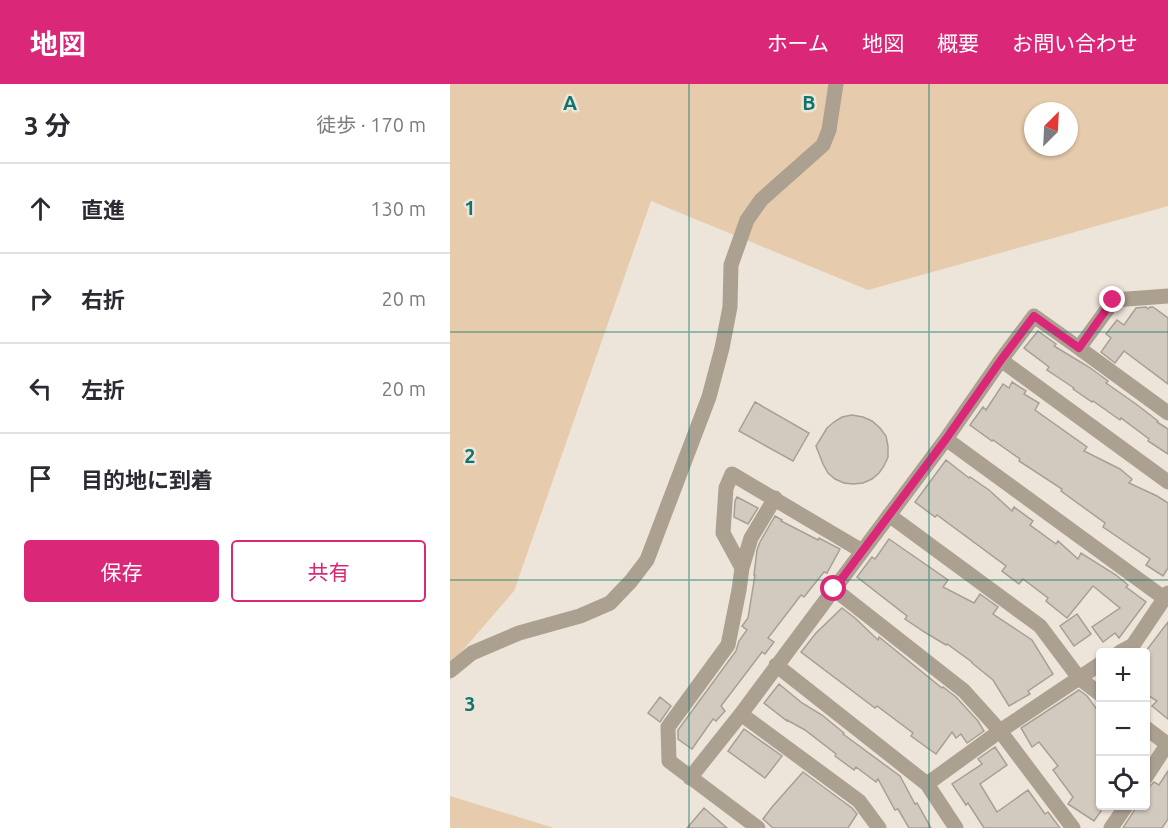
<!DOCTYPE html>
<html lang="ja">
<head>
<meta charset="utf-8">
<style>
	:root { --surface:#fff; --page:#f7f7f7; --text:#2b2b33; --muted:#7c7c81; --line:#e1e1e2; --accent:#db2777 }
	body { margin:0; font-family:Ubuntu,"Noto Sans JP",sans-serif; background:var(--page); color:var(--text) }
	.controls { position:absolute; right:18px; bottom:18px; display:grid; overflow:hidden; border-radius:6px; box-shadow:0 2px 4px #0004 }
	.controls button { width:54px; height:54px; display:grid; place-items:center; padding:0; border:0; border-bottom:2px solid var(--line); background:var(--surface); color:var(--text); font:30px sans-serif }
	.compass { position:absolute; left:574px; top:18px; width:54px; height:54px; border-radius:50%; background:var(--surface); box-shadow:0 2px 4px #0004; rotate:24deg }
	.stop { position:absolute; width:18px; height:18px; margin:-14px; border:4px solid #db2777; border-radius:50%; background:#fff }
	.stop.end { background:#db2777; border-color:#fff; box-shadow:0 2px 6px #0008 }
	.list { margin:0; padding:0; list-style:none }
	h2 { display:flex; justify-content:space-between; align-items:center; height:78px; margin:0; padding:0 24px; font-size:26px }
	h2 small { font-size:20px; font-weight:400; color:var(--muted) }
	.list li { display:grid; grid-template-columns:39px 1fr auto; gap:18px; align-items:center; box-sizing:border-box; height:90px; padding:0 24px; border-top:2px solid var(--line) }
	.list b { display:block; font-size:22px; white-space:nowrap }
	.list em { font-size:20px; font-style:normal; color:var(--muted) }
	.actions { display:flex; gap:12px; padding:18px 24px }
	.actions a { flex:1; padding:14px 0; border:2px solid var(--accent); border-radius:6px; text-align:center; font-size:21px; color:var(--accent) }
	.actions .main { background:var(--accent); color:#fff }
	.icon { flex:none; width:33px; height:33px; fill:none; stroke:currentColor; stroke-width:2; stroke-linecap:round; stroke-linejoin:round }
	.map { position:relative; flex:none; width:718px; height:744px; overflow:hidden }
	header { display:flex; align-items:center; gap:36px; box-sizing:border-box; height:84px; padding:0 30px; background:var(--accent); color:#fff }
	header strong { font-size:28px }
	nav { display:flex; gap:33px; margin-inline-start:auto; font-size:21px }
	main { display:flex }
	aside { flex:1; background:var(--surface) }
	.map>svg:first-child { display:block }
	.green { fill:#e6cbac; fill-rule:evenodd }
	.building { fill:#d3cabf; stroke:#a79f95; stroke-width:1.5 }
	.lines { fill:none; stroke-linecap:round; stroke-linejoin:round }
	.minor { stroke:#aca091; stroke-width:15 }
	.route { stroke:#db2777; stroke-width:8 }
	.grid { fill:none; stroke:#0f766e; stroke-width:1.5; stroke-opacity:0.55 }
	.grid-label { font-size:20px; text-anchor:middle; font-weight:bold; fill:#0f766e; stroke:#eee5da; stroke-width:5; stroke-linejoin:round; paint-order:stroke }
</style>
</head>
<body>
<header>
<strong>地図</strong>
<nav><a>ホーム</a><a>地図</a><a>概要</a><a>お問い合わせ</a></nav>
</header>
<main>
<aside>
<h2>3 分<small>徒歩 · 170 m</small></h2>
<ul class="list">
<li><svg class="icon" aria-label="ahead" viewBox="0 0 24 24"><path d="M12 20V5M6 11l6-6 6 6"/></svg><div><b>直進</b></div><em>130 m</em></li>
<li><svg class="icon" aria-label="right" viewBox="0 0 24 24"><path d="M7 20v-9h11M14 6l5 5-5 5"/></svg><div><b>右折</b></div><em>20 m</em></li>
<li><svg class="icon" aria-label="left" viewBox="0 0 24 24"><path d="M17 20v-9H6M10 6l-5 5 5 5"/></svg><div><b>左折</b></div><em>20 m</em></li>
<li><svg class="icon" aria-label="arrive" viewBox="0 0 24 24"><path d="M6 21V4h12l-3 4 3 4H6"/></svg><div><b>目的地に到着</b></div></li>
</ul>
<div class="actions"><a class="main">保存</a><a>共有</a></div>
</aside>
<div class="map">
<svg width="718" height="744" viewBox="0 0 718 744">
	<rect width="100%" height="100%" fill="#eee5da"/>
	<!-- green -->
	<path class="green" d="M0,0h718v122l-300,84 -217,-89 -137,390 -64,74zM583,27h36v36h-36z
		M0,712l104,32h-104z"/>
	<!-- building -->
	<path class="building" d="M696,223l2,2 2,-2h3l15,11v66l-44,-33 -9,12 -14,-11 10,-14 -5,-4 11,-14 7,5 12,-17z
		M588,247l18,13 -2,2 35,21 19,14 -2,2 30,21 22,17 -1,1 11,7v25l-20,-13 1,-2 -28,-21 -1,2 -27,-19 -1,1 -19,-13 1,-1 -27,-18 2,-3 -25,-19z
		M562,298l14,9 -2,3 15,9 -4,7 52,37 -3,4 36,18 12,10 -3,4 28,13 11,7v65l-5,8 -17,-11 4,-6 -47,-32 2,-4 -44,-32 1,-2 -43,-28 1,-2 -27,-19 -1,1 -22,-16 13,-18 3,3 17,-26 6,4z
		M305,318l54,31 -16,28 -54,-30z
		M402,331l11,2 9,4 8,7 6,8 2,10v11l-4,9 -5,7 -7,6 -9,4 -10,1 -9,-1 -9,-4 -7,-6 -5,-9 -7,-18 11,-18 7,-6 8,-5z
		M496,376l23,18 1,-1 19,13 23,21 2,-4 19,14 -3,4 26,19 2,-3 20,18 3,-6 35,22 12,10 -2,2 20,15 -27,36 -4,-5 -12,9 -11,-15 28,-19 -27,-22 -26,32 -21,-17 2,-3 -25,-19 -4,5 -17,-13 4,-5 -69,-51 -2,2 -20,-15z
		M287,413l21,11 -10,16 -14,-7 1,-16z
		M325,432l7,4 -1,1 37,19 1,-2 21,11 -13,24 -3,-1 -20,25 -3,-2 -33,43 6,4 -9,12 -3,-2 -41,54 4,5 -9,10 -3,-2 -21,30 -14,-10v-9l58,-79 3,-10 8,-11 -5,-4 6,-8 7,-43h-1l3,-25 3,-8z
		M439,455l59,41 -5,7 31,16 6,-9 18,13 -5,7 39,26 21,34 -25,17 2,3 -21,12 -16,-26 -21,-17v-1l-25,-18 -1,1 -20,-12 -21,-14 2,-3 -50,-39 15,-20 3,2z
		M392,524l13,10 23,22 1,-3 63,51 1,-1 13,10 22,24 6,10 -17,12 -6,-9 -5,4 -4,-6 -16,22 -25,-18 2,-3 -36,-27 -2,2 -74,-56 15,-19z
		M627,530l14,20 -17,12 -14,-20z
		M718,538v97l-16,-13 5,-5 -11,-7v-43z
		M329,600l23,19 20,12 22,18 -1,1 57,42 15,28 2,-1 14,25h-22l-11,-19 -3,1 -17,-31 -2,3 -20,-15 -2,3 -19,-14 1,-2 -31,-24 -18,-10v1l-23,-18z
		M629,606l8,6 14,19v96l-7,10 -26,-17 5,-7 -20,-27 5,-4 -19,-24 -7,5 -11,-19z
		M210,613l11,9 -11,16 -12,-9z
		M294,645l38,27 -17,22 -37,-27z
		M545,663l12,18 -27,19 17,28 31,-22 17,24 3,-2 12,16h-76l-16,-25 -2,2 -14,-21 30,-20 -4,-5z
		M718,687v48l-6,9h-39l14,-22h9v-19l4,-1 4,-4 5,3z
		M353,688l49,36 5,6 -9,14h-75l-10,-9 9,-12z
		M254,724l23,20h-40z"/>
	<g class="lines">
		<!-- minor -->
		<path class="minor" d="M629,264l89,65
			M551,276l167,122
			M496,355l218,159
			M439,431l151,111 39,52 21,16
			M292,484l9,-30 24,-40
			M384,505l130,102 36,40 73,97
			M670,568l13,-7 35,-52
			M326,581l151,119 29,44
			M0,587l22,-18 47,-20 61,-17 30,-13 21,-22 16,-21 62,-163 13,-49 8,-41 1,-42 16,-45 14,-20 62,-55 6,-15 7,-46
			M291,630l118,87 20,27
			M696,644l21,16
			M696,693l22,-34
			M240,694l51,-64 205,-275 55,-79 33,-44 45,32 35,-48 54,-4
			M477,700l73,-53 100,-67
			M308,744l-89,-67 -1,-34 60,-82 11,-55 3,-22 -19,-35 3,-45 6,-14 130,77
			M661,744l15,-22"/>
	</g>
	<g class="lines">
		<!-- route -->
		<path class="route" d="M384,505l112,-150 55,-79 33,-44 45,32 34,-48"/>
	</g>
	<!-- grid -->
	<path class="grid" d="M239,0v744M479,0v744M0,248h718M0,496h718"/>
	<g class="grid-label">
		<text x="120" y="26">A</text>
		<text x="359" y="26">B</text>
		<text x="20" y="131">1</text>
		<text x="20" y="379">2</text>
		<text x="20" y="627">3</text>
	</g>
</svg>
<div class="controls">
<button>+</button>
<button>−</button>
<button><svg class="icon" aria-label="locate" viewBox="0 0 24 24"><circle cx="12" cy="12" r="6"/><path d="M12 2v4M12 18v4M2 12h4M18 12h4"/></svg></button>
</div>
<svg class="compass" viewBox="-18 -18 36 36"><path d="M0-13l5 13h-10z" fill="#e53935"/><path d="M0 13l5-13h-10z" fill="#7c7c81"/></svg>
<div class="stop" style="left:384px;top:505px"></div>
<div class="stop end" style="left:663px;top:216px"></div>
</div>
</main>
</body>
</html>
